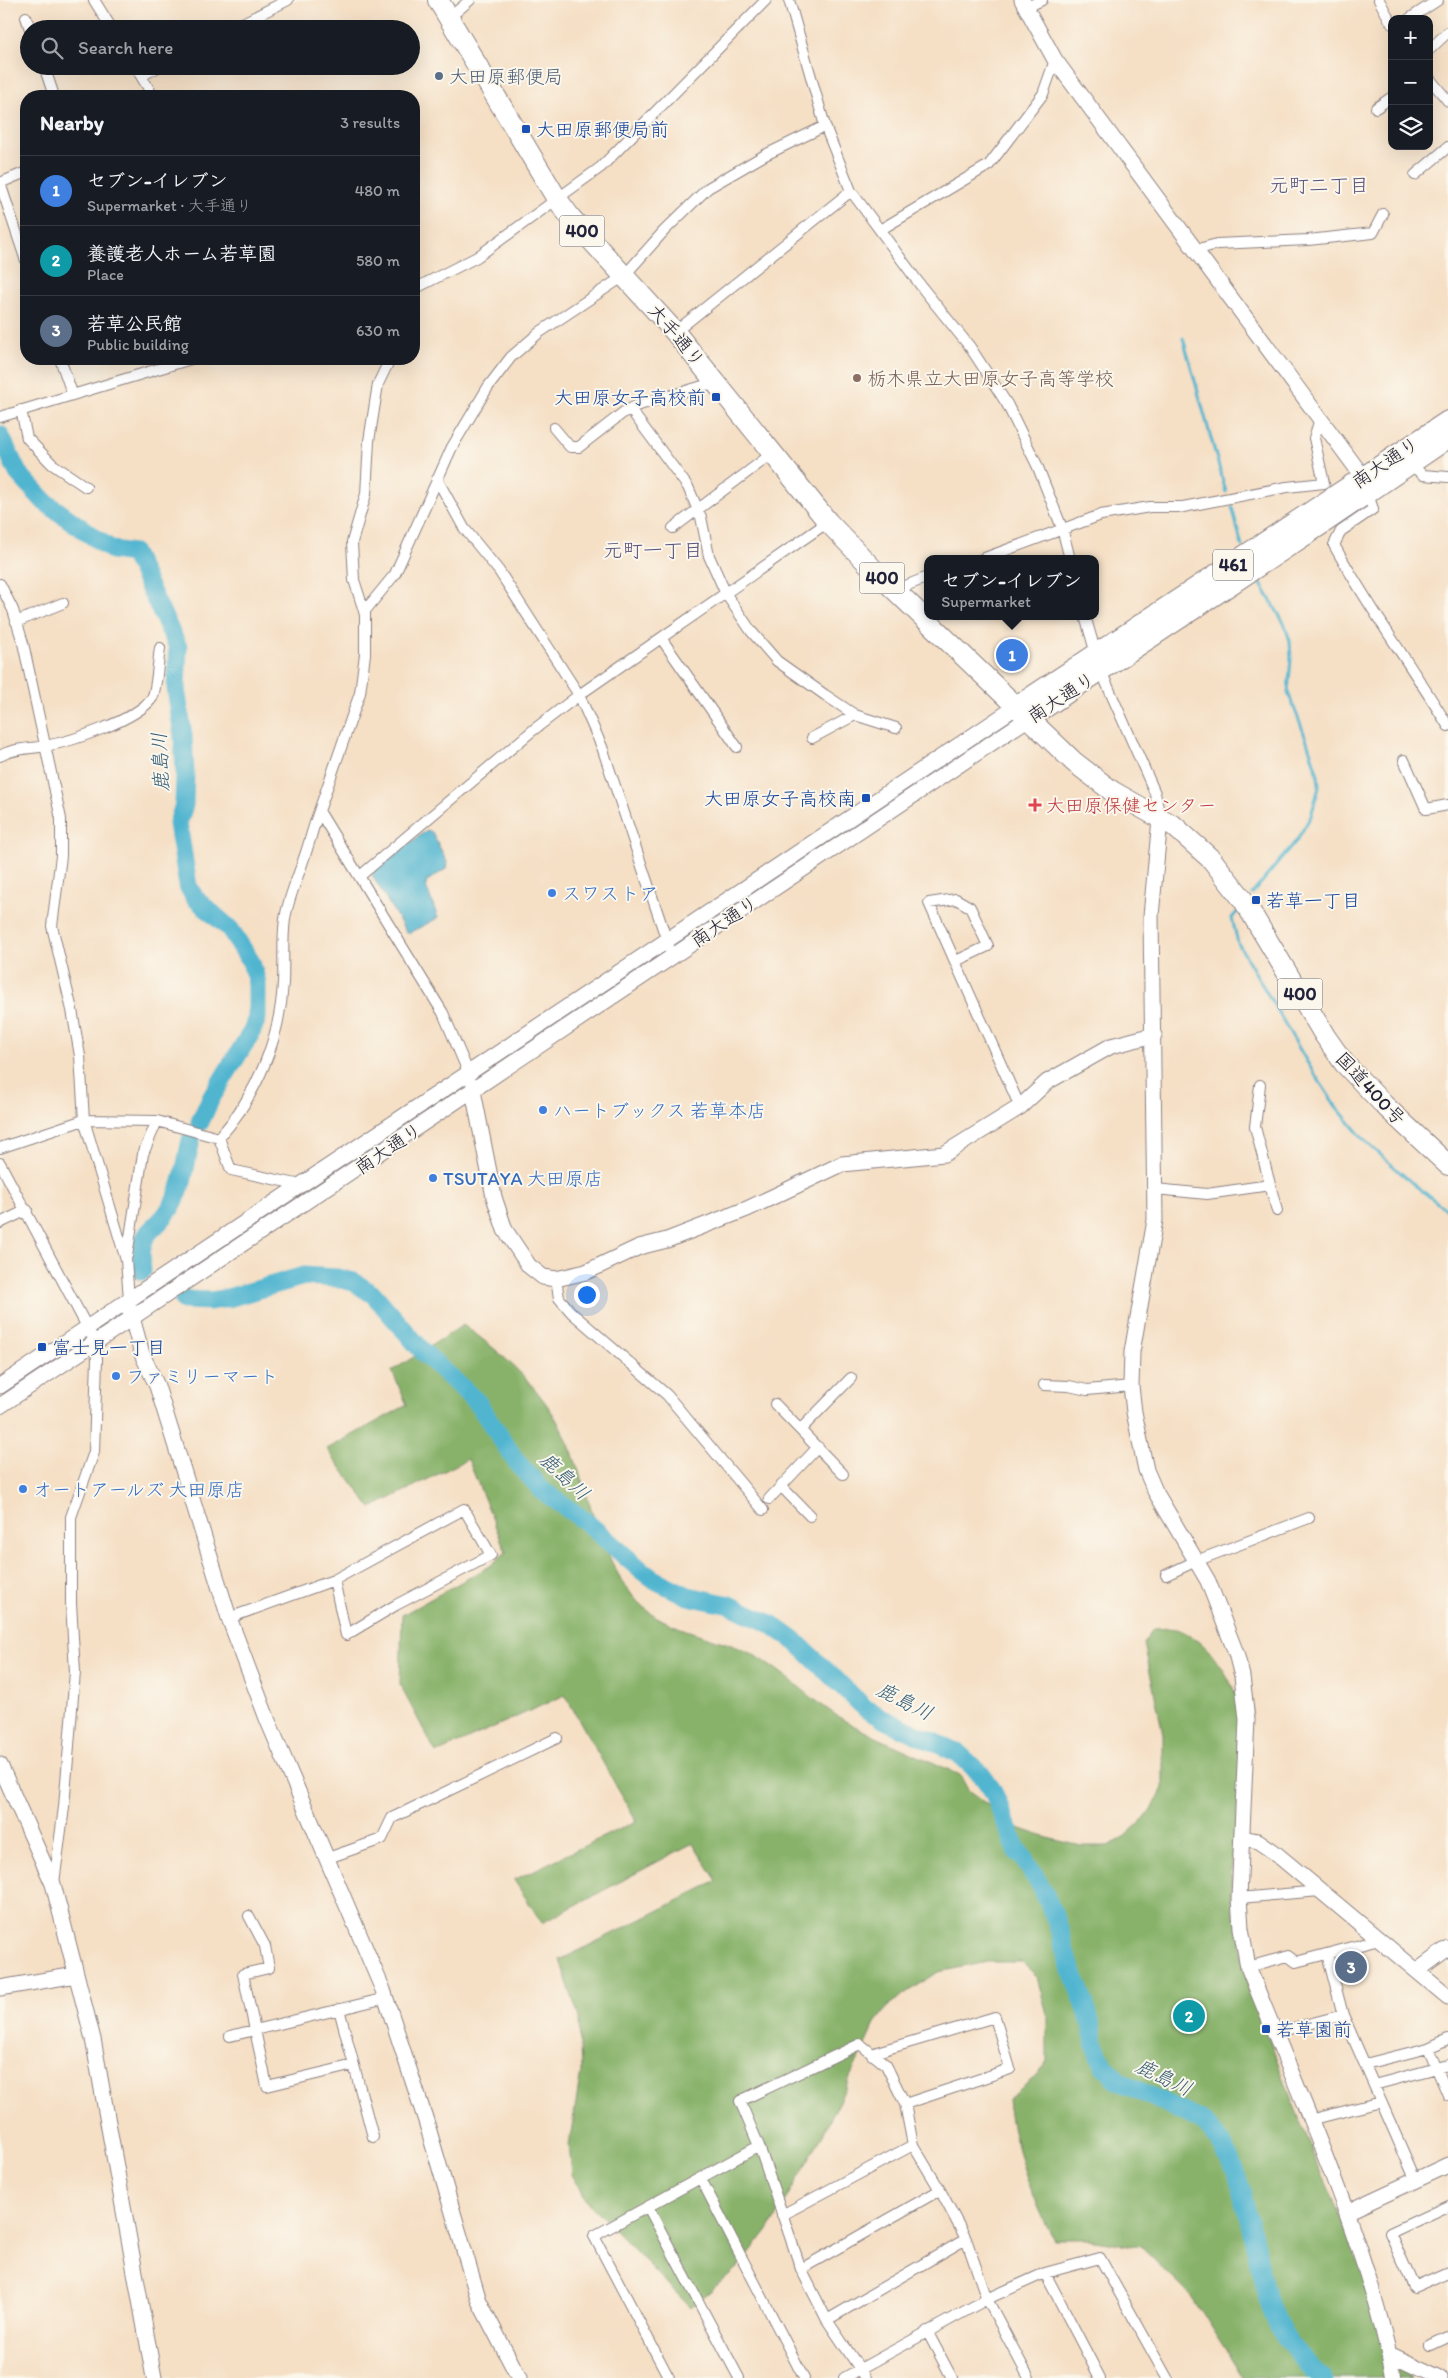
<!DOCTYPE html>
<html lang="en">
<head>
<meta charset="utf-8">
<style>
	:root { --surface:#171b24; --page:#242831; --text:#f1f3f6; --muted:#9ea1a6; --line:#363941; --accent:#2563eb }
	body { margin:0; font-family:Itim,"Klee One",sans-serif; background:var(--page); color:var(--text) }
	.controls { position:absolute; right:15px; top:15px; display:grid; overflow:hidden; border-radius:10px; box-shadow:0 5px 20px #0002 }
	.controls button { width:45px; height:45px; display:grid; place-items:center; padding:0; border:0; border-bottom:1px solid var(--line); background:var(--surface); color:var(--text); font:25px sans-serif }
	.you { position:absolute; left:586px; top:1294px; width:18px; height:18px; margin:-12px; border:4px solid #fff; border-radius:50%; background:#1a73e8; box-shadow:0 0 0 8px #1a73e833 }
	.badge { display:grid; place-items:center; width:32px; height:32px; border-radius:50%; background:var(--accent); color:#fff; font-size:16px; font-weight:700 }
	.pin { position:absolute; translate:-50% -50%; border:2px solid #fff; box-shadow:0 1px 5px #0006 }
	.popup { position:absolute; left:924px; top:555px; width:175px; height:65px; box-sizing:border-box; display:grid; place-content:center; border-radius:10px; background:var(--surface); filter:drop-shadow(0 1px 4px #0005); font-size:16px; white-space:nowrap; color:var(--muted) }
	.popup b { font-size:19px; color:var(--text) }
	.popup::after { content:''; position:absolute; left:50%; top:100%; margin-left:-10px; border:10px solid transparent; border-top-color:var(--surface) }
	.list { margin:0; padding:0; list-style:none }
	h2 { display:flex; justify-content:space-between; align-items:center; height:65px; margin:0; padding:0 20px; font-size:21px }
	h2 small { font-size:16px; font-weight:400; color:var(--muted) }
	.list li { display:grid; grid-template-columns:32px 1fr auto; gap:15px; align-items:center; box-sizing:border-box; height:70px; padding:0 20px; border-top:1px solid var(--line) }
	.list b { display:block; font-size:19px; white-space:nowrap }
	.list p { margin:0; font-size:16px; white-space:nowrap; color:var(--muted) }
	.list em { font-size:16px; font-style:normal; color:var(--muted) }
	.icon { flex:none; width:28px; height:28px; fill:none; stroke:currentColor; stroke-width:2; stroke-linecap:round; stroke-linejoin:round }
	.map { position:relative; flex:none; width:1448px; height:2378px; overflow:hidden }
	.search { position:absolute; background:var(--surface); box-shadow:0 5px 20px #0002; left:20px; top:20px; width:400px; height:55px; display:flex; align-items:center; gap:12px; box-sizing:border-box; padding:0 18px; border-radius:28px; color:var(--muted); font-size:19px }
	.panel { position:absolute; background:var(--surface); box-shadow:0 5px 20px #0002; left:20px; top:90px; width:400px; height:275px; border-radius:20px }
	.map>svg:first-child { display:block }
	.forest { fill:#88b26a; stroke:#556a52 }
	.water { fill:#51b5d0; stroke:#3a6c86 }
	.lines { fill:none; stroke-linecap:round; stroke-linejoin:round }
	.stream { stroke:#51b5d0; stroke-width:3 }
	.river { stroke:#51b5d0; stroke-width:19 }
	.street-casing { stroke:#8c8080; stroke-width:12 }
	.secondary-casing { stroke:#8c8080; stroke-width:17 }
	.highway-casing { stroke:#8c8080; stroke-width:22 }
	.street { stroke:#fff; stroke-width:10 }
	.secondary { stroke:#fff; stroke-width:15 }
	.highway { stroke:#fff; stroke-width:20 }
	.service-dot { fill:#5c6f8a; stroke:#fbf7ec; stroke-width:2 }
	.transit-dot { fill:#1a4fb4; stroke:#fbf7ec; stroke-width:2 }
	.education-dot { fill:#8d6e63; stroke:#fbf7ec; stroke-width:2 }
	.health-dot { fill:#e0444e; stroke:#fbf7ec; stroke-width:2 }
	.shop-dot { fill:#3f7fe0; stroke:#fbf7ec; stroke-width:2 }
	.labels { text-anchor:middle; stroke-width:4; stroke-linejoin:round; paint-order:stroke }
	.shield { fill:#fbf7ec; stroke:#636270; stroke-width:1 }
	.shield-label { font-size:18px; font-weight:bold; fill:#22223b }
	.service-label { font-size:19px; fill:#4e5e75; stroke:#fbf7ec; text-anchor:start }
	.transit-label { font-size:19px; fill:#164399; stroke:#fbf7ec; text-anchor:start }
	.street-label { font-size:19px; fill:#22223b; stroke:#fbf7ec }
	.education-label { font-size:19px; fill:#785e54; stroke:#fbf7ec; text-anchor:start }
	.health-label { font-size:19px; fill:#be3a42; stroke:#fbf7ec; text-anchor:start }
	.shop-label { font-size:19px; fill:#366cbe; stroke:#fbf7ec; text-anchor:start }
	.neighbourhood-label { font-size:20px; fill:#59527b; stroke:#fbf7ec }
	.water-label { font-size:20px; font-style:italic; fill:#355d77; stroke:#fbf7ec }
</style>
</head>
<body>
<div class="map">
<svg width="1448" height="2378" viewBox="0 0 1448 2378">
	<rect width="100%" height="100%" fill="#fbf7ec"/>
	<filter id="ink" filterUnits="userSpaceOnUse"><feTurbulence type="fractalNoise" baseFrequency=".02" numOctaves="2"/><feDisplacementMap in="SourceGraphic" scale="10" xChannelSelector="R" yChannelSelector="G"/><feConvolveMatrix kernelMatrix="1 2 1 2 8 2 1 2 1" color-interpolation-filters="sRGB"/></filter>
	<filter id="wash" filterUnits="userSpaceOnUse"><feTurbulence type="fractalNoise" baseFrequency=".0096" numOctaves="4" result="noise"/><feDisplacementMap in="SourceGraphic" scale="20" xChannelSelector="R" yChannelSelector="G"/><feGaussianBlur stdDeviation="1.12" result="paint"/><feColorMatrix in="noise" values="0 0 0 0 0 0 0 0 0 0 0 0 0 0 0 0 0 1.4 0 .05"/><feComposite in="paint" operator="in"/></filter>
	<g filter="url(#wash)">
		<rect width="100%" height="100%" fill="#f5dfc5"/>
		<!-- forest -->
		<path class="forest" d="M463,1325c43,30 86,70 106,120 21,50 29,106 63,150 28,37 80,38 120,59 34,18 62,49 95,68 36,20 76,35 113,53l8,15 50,38 33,11 30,7h27l14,-7 29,-27 12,-24v-54l-19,-91 9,-14c7,0 20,-2 27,1 37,16 57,58 65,96l-14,147 2,39 18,78 40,108 112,273 7,7h-166l-53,-82 -50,-49 -53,-8h-34c-20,-35 -43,-99 -46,-140l27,-22 12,-17v-46l-10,-37 -15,-15h-35l-49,10 -48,32 -15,19 -47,102 -58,102 -30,38 -49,43 -107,-110 -12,-24 -3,-29 12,-73 -2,-54 -19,-58 157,-79 -24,-38 -151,80 -28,-43 122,-59 -71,-126 -129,58 -36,-68 2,-70 88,-49 16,-14 -38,-93 -97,49 -44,-59 80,-44 -15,-34z"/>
		<!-- water -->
		<path class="water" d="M427,830l5,2 15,30 -1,7 -19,12 -1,5 12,32 -29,15 -3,-1 -34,-57 3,-5z"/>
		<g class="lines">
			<!-- stream -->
			<path class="stream" d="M1183,338l43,154
				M1232,507l10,39
				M1252,894l45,-54 14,-24 8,-29 -1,-12 -11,-34 -19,-49 3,-33 -1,-18 -6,-18 -26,-44
				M1238,911l-6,7 6,25 72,124 25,38 29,35 47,42 37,29"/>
			<!-- river -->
			<path class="river" d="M0,435l18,38 27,29 67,48 21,3 45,94 -2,41 7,48 2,37 -1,32 -6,18 10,63 7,12 35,31 21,33 6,21v35l-6,15 -40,65 -11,24
				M142,1271c-5,-46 14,-36 31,-67 11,-20 13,-43 18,-64
				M184,1300l26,1 18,-3 76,-22 33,2 17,4 20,13 51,59 52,48 39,59 27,30 42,30 56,49 12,9 35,17 42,9 41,19 25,18 70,67 19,11 73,33 23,21 12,17 25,62 4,3 20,32 15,34 9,33 21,55 12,47 6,10 14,14 81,39c47,34 52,135 71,189 9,26 30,52 52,69"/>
		</g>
	</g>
	<g filter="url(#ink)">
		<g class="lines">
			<!-- street casing -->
			<g class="street-casing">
				<path id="street" d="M94,0l18,29
					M789,0l36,126 26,65 73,99 46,57 37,57 30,61 25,63 8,31
					M1379,0l13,24
					M1025,8l17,-8
					M26,17l4,12
					M449,18l21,-18
					M1409,19l29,-19
					M231,29l57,-29
					M1429,50l19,-18
					M44,66l10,30
					M135,66l18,30
					M141,76l19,-10
					M1429,78l19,23
					M1376,108l16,-11
					M1415,175l33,-28
					M0,183l26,78
					M0,183l26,-11
					M880,230l109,-65 54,-71 12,-34
					M1195,250l22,-6 91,-4 65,-7 10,-19
					M414,289l63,-32 124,-90 165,-167
					M675,332l176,-141
					M60,359l12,34
					M390,359l-12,25 -9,57 -3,53 -14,48 2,38 11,34v40l-5,39 -41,118 124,202 26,61 4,17
					M630,409l58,78 13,30 8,39 17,38 25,37 26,30 48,34 30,20 41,13
					M21,410l6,28 25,26 34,23
					M0,417l191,-58
					M554,428l16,19h9l45,-35 12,-6 80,-24
					M1409,463l14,12 25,2
					M437,479l27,49 35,43 80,124 23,52 70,209
					M1368,494l5,15 -32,22 -7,14c34,62 77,120 114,181
					M673,528l100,-75
					M982,559l119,-44 49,-8h33l104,-20 37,-4 -10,-45 6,-19
					M0,584l13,26 10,33 38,176v37l-9,70 20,84 8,46 4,64 42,140 3,39
					M895,590l33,-13
					M364,612l31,-38 57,-127 36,-60 23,-30 29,-25 84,-56 40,-45 44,-43 57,-33 60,-29
					M1085,616l16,55 54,122 5,25
					M16,622l47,-19
					M661,638l76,109
					M812,738l43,-23
					M0,756c13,-8 30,-7 45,-10 25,-4 92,-26 107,-48 5,-9 6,-39 8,-50
					M1404,760l22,49 22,-4
					M360,876l172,-145 47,-36 249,-173
					M956,961l32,-15 -18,-39 -14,-8 -27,4 91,204
					M1260,1085l-5,42 22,84
					M219,1138l12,32 70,15
					M0,1148l84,-28 73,1 62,17c37,-42 61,-98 64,-155 1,-22 -1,-42 2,-64 3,-20 12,-39 18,-58 6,-16 10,-34 16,-50
					M0,1163l95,179 2,17 -3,93 -23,65v86l4,69 -11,135 -10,76
					M1155,1189l52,5 63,-9
					M0,1223l27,-13
					M127,1256l16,-102 14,-33
					M556,1279l3,19 13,15 95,82 96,115
					M1044,1385l25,1 18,4 44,-4
					M775,1404l68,70
					M801,1429l50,-51
					M781,1486l29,30
					M769,1499l49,-52
					M464,1509l27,46 -95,50 -50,30 -12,-55z
					M1166,1575l30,-14 113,-43
					M229,1618l105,-38
					M328,1858l54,-19 10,-21 165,-80
					M1239,1898l81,-7
					M249,1916l16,30 4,22 -26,6 24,112 87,-21
					M1327,1954l16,61 73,166
					M1248,1967l40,-11 8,6 83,-22
					M339,2009l34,128
					M1274,2033l69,-18
					M230,2036l156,-38
					M1428,2048l20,47
					M872,2055l5,-3 118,-35 15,52 -105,35
					M1365,2064l63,-16 20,-9
					M1374,2085l74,-20
					M1310,2120l71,-18
					M701,2179l103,199
					M1448,2206l-58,27 24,54 34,-15
					M648,2207l91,171
					M782,2215l131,-70
					M801,2269l139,-79
					M1045,2273l55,-15 67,120
					M827,2320l139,-81
					M927,2331l25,47
					M1431,2345l17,-8
					M669,2378l-75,-142 165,-90
					M844,2378l143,-79 58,-26 55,105
					M866,2378l-39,-58 -26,-51 -42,-123 -19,-45 120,-57 26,21 19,39 8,41 27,45 26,49 21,60 42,79"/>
			</g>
			<!-- secondary casing -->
			<g class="secondary-casing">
				<path id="secondary" d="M1022,0l33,60 308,417 3,11
					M1160,819l-9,97 4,304 -23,132 -1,34 3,26 12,58 9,21 53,90 28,72 6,23 5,43 -8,179 2,30 7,39c54,135 117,268 146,411
					M473,1091l21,106 11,33 24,36 14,11 13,2 30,-7 53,-25 28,-7 80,-31 95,-45 102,-10 76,-47 27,-25 64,-36 43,-11
					M130,1310l12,44 15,32 72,232 39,103 115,269 43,131 53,180 40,77
					M0,1386l1016,-679
					M0,1406l1029,-688
					M0,1765l53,119 40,155 61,339
					M1242,1838l16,3 16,11 174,145
					M1417,1971l31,-23
					M0,1988l76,-13
					M1347,2212l101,-47
					M1389,2354l51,24"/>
			</g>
			<!-- highway casing -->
			<g class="highway-casing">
				<path id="highway" d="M438,0l119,199 14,19 104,114 153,190 45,47 201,193 38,29 62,35 38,34 32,41 81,135 19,27 40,42 64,60
					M1016,707l432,-286
					M1029,718l296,-196 123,-84"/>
			</g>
			<!-- street -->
			<use href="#street" class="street"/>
			<!-- secondary -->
			<use href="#secondary" class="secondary"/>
			<!-- highway -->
			<use href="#highway" class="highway"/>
		</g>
	</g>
	<!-- markers -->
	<circle class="service-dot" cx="439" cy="76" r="5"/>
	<g class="transit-dot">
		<rect x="521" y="124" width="10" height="10" rx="2.5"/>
		<rect x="711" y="392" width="10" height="10" rx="2.5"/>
		<rect x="861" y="793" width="10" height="10" rx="2.5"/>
		<rect x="1251" y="895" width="10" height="10" rx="2.5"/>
		<rect x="37" y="1342" width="10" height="10" rx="2.5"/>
		<rect x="1261" y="2024" width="10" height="10" rx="2.5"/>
	</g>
	<circle class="education-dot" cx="857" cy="378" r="5"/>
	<path class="health-dot" d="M1032.5 797.5h5v5h5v5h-5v5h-5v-5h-5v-5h5z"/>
	<g class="shop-dot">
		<circle cx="552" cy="893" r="5"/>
		<circle cx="543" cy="1110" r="5"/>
		<circle cx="433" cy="1178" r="5"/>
		<circle cx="116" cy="1376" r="5"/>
		<circle cx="23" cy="1489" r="5"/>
	</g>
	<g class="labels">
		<!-- shield labels -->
		<g class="shield">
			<rect x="559.5" y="215.5" width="45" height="31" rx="4"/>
			<rect x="1213" y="549.5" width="40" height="31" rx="4"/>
			<rect x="859.5" y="562.5" width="45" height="31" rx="4"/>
			<rect x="1277.5" y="978.5" width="45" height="31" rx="4"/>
		</g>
		<g class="shield-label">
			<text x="582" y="237">400</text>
			<text x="1233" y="571">461</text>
			<text x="882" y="584">400</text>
			<text x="1300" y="1000">400</text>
		</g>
		<!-- service labels -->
		<g class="service-label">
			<text x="449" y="83">大田原郵便局</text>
		</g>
		<!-- transit labels -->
		<g class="transit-label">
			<text x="536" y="136">大田原郵便局前</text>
			<text x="706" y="404" text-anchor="end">大田原女子高校前</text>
			<text x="856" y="805" text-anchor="end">大田原女子高校南</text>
			<text x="1266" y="907">若草一丁目</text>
			<text x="52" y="1354">富士見一丁目</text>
			<text x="1276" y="2036">若草園前</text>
		</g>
		<!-- street labels -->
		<g class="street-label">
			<text transform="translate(677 335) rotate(50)" y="7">大手通り</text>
			<text transform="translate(1385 462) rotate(-34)" y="7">南大通り</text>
			<text transform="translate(1061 697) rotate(-33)" y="7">南大通り</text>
			<text transform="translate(724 921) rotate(-34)" y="7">南大通り</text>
			<text transform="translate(1371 1088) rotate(47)" y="7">国道400号</text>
			<text transform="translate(388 1148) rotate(-34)" y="7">南大通り</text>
		</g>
		<!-- education labels -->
		<g class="education-label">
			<text x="867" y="385">栃木県立大田原女子高等学校</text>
		</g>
		<!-- health labels -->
		<g class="health-label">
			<text x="1046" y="812">大田原保健センター</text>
		</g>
		<!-- shop labels -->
		<g class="shop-label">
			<text x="562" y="900">スワストア</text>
			<text x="553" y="1117">ハートブックス 若草本店</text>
			<text x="443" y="1185">TSUTAYA 大田原店</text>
			<text x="126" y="1383">ファミリーマート</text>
			<text x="33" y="1496">オートアールズ 大田原店</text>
		</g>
		<!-- neighbourhood labels -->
		<g class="neighbourhood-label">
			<text x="1319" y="192">元町二丁目</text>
			<text x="653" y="557">元町一丁目</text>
		</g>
		<!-- water labels -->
		<g class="water-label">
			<text transform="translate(160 762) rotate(-93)" y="7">鹿島川</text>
			<text transform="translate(565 1476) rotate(43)" y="7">鹿島川</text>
			<text transform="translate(905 1701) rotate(27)" y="7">鹿島川</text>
			<text transform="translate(1164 2077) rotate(26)" y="7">鹿島川</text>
		</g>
	</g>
</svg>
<div class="controls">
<button>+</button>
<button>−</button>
<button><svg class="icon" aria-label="layers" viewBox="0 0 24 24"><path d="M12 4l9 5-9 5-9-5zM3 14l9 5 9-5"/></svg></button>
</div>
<div class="you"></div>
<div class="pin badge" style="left:1012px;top:655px;background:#3f7fe0">1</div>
<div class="popup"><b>セブン-イレブン</b>Supermarket</div>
<div class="pin badge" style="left:1189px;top:2016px;background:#0f9aa8">2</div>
<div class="pin badge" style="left:1351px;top:1967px;background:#5c6f8a">3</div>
<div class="search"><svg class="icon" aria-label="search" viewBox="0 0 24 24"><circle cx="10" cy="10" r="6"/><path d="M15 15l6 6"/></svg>Search here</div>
<section class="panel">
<h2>Nearby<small>3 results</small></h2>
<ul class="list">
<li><span class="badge" style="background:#3f7fe0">1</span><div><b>セブン-イレブン</b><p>Supermarket · 大手通り</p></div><em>480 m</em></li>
<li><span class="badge" style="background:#0f9aa8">2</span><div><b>養護老人ホーム若草園</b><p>Place</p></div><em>580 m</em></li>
<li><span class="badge" style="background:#5c6f8a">3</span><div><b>若草公民館</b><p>Public building</p></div><em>630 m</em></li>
</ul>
</section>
</div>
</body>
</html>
